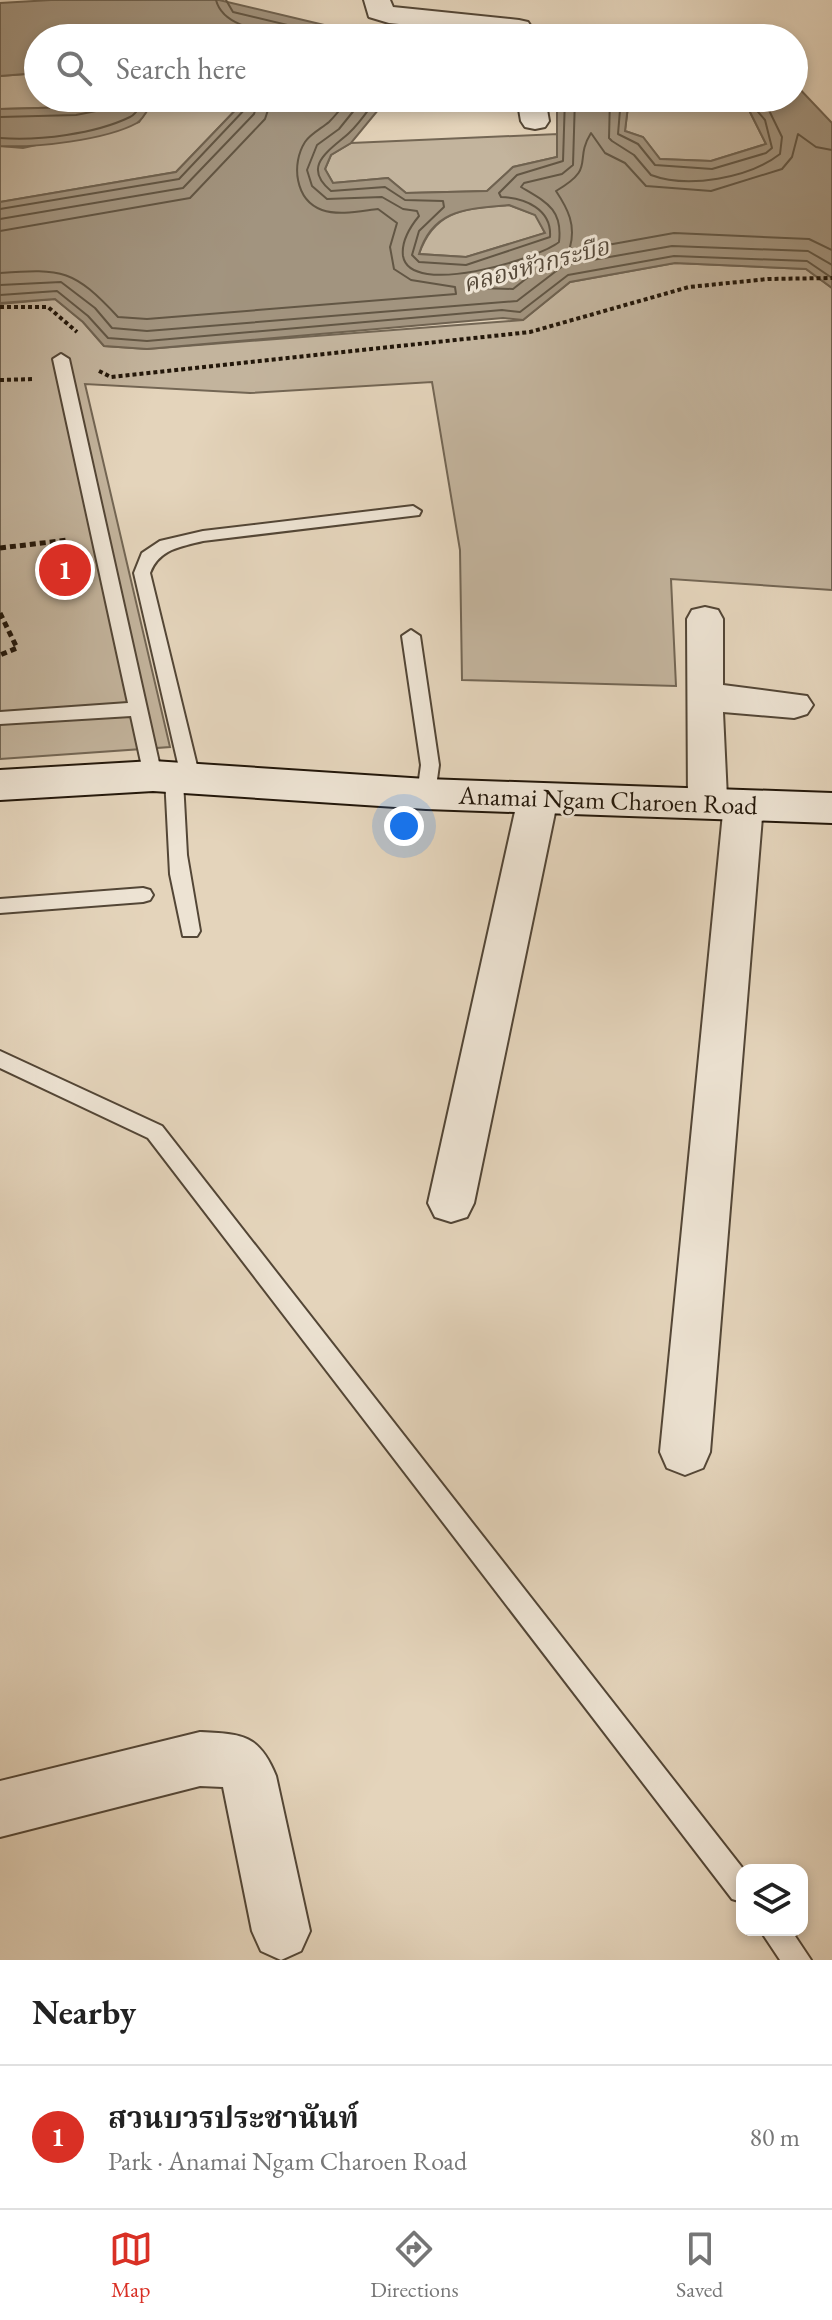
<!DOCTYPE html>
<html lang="en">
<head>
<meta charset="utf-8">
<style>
	:root { --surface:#fff; --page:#f2f2f2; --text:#222; --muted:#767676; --line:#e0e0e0; --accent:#d93025 }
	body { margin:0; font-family:"EB Garamond","Noto Serif Thai",serif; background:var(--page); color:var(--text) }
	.controls { position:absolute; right:24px; bottom:24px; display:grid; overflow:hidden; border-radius:16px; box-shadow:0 4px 12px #0003 }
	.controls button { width:72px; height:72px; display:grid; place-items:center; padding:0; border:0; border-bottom:2px solid var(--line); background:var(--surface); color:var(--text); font:40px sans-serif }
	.you { position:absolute; left:404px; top:826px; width:28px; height:28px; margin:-20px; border:6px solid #fff; border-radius:50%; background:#1a73e8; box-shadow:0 0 0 12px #1a73e833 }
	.badge { display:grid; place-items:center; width:52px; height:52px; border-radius:50%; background:var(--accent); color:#fff; font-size:26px; font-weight:700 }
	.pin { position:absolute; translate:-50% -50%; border:4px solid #fff; box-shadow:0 2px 8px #0006 }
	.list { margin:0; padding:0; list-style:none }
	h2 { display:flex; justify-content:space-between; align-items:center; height:104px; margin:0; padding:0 32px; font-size:34px }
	h2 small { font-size:26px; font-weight:400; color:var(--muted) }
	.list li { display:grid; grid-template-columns:52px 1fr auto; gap:24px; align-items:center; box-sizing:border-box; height:144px; padding:0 32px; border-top:2px solid var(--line) }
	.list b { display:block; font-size:30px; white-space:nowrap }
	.list p { margin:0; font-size:26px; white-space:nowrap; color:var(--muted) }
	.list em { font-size:26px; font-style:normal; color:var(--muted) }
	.icon { flex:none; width:44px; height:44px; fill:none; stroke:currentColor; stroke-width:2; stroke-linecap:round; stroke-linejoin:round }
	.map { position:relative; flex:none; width:832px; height:1960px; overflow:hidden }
	.search { position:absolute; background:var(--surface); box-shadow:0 4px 12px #0003; left:24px; right:24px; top:24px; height:88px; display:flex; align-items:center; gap:20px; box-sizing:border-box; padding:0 28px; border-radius:44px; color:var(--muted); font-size:30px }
	.sheet { height:248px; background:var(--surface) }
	nav { display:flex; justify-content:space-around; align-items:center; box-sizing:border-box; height:112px; border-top:2px solid var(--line); background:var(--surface); font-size:22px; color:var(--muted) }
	nav a { display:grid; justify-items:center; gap:4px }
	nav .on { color:var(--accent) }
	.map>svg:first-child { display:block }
	.green { fill:#c3b49d; stroke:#736654; stroke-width:2 }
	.water { fill:#a2947f; stroke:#6f6250; stroke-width:2; fill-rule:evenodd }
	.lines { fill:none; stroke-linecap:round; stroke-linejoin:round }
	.shore { stroke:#625644; stroke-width:2 }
	.lane-casing { stroke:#534636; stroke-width:4 }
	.street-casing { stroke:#534636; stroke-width:4 }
	.secondary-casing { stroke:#23170a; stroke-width:4 }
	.path-far1 { stroke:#23170a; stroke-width:4; stroke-dasharray:4 3; stroke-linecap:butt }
	.path { stroke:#23170a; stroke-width:5; stroke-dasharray:6 4; stroke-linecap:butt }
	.lane { fill:#ede3d3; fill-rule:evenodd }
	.street { fill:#ede3d3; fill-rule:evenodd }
	.secondary { fill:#ede3d3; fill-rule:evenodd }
	.labels { text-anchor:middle; stroke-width:6; stroke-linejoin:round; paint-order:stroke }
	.far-water-label { font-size:24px; font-style:italic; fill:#564939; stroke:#ede3d3 }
	.street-label { font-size:26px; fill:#23170a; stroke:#ede3d3 }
</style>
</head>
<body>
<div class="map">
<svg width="832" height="1960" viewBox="0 0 832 1960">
	<rect width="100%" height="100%" fill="#e4d4bb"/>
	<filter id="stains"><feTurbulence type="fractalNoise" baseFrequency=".0025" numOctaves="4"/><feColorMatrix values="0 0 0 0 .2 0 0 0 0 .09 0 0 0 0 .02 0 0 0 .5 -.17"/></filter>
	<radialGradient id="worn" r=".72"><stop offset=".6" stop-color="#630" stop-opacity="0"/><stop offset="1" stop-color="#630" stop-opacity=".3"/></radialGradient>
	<!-- green -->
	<path class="green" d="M38,73v25h85l-47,9 -76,2v-33z
		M155,98h92l-71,74 -176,30v-56l23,2 116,-26z
		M629,98h102l18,12 17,34 -55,17 -51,-2 -17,-22 -18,-6z
		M558,134l-1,23 -44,10 -26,24 -81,2 -18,-15 -55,5 -8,-14 6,-14 20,-12z
		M509,205l27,10 9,18 -79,24 -47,-3c16,-46 48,-45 90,-49z
		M675,263l131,6 26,19v302l-161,-11 5,107 -214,-6 -2,-130 -28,-168 -182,11 -165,-9 85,363 -170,12v-455l55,-5 28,23 21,24 43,3 376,-29 47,-38z"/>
	<!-- water -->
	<path class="water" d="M51,0h168l126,30 8,8h-315v35l-38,3v-73z
		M639,27l103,11h-139z
		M794,83l38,40v165l-26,-19 -131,-6 -105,19 -47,38 -20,-2 -356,31 -43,-3 -21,-24 -28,-23 -55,4v-101l176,-30 71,-74h141l-37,45 -20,12 -6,14 8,14 55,-5 18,15 81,-2 26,-24 44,-10v-59h72l-4,33 18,6 17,22 51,2 55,-17 -17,-34 -18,-12h63zM509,205l26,10 10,18 -79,24 -47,-3c14,-46 49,-45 90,-49z
		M123,98h32c-5,7 -11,21 -18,25 -31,17 -102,25 -137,23v-37l76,-2z"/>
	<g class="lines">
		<!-- shore -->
		<path class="shore" d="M216,0c8,31 57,31 84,38
			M226,0l7,12 109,26
			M364,98l-25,31 -22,16 -10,25 5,16 15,13 55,-2 21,12 14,2 2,5c-9,11 -18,25 -16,40 7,42 135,3 156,-14 4,-33 -13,-40 -38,-55l3,-4 38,-9 11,-9 2,-67
			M377,98c-9,12 -17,25 -28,35 -20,18 -48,33 -18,58l54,-4 20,13 38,1 1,6 -25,24 -7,24 7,7 47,3 84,-28c2,-28 -25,-39 -49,-40l-2,-4 18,-18 46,-14 2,-63
			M610,98l-1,40 3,3 22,14 17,20c37,14 98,3 129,-21l2,-17 -19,-39
			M621,98l-3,36 20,10 17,21 57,4 54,-16 6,-5 -7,-28 -19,-22
			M0,117l76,-2 30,-6 5,-11
			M0,138c39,3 95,-4 130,-21 7,-3 11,-13 16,-19
			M832,150l-16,-3 -18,-13 -6,23 -10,12 -71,22 -65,-5 -21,-23 -20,-10 -14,-20c-18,29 6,34 -35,58 12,18 20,34 14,56l4,4 100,-18 135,6 23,11
			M0,209l179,-30 68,-72 2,-9
			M0,219l183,-31 71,-74 5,-16
			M0,231l190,-33 75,-79 7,-21
			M529,268l3,6 -19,15 -33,-1 2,-5z
			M0,273c63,-5 74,-3 118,44l29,2 309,-25 -1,-7 -44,-7 -17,-11 -4,-22 7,-24 -19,-14c-17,2 -39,7 -56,1 -27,-10 -31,-46 -17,-68 5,-8 17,-14 24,-20 7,-7 14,-16 20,-24
			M0,285l61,-3 34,26 17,20 35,3 370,-30 47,-36 108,-19 136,5 24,14
			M0,295l57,-4 31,25 20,22 39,3 355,-31 18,2 48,-37 106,-19 133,5 25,17"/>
		<!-- lane casing -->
		<g class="lane-casing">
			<path id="lane" d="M61,354l8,5 93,417 -9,7 -9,-7 -13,-60 -131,8v-12l128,-9 -75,-344z
				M413,506l8,5 -2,4 -216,26c-23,6 -44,8 -53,32l50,205 -9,7 -8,-4 4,74 13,76 -3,5h-14l-13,-62 -5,-97 2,-5h13l-46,-199 8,-20 18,-12 43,-10z
				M411,630l9,6 19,129 -4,29 -9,7 -9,-7 4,-29 -19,-129z
				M143,888l7,2 3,5 -3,5 -7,2 -143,11v-14z
				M0,1051l162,75 582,744 -2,32 -10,-3 -584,-761 -148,-70z
				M760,1930h31l20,30h-31z"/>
		</g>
		<!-- street casing -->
		<g class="street-casing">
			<path id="street" d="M364,0h26l3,7 126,13 9,2 4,6 -4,6 -9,2 -130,-13 -20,-6z
				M517,98h28l4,23 -4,6 -10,2 -10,-2 -4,-6z
				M705,607l13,3 5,9v66l84,11 6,9 -6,9 -13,4 -71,-6 4,86 16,-7 14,4 6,10 -53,647 -7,16 -18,7 -18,-7 -7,-16 63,-639 -15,5 -14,-4 -6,-10 -1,-185 5,-9z
				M538,784l14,4 6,10 -84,405 -7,14 -16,5 -16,-5 -7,-14 90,-405 6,-10z
				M200,1732c42,2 59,2 76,44l34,155 -9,20 -20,9 -20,-9 -9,-20 -29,-144 -23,-1 -200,51v-56z"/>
		</g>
		<!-- secondary casing -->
		<g class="secondary-casing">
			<path id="secondary" d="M153,761l273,18 406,14v30l-406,-14 -273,-18 -153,9v-30z"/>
		</g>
		<!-- path-far1 -->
		<path class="path-far1" d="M0,307h48l29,25
			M99,371l12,6 419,-45 159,-45 79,-8 64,-1
			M0,380l34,-1"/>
		<!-- path -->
		<path class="path" d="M0,548l68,-8
			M0,613l17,35 -17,7"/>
		<!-- lane -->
		<use href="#lane" class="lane"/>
		<!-- street -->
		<use href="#street" class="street"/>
		<!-- secondary -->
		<use href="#secondary" class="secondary"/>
	</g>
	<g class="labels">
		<!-- far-water labels -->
		<g class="far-water-label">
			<text transform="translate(536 265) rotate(-15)" y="8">คลองหัวกระบือ</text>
		</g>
		<!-- street labels -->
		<g class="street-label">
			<text transform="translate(608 800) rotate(2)" y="9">Anamai Ngam Charoen Road</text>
		</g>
	</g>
	<rect width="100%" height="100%" filter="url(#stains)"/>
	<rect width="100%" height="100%" fill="url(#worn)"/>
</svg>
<div class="controls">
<button><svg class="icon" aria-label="layers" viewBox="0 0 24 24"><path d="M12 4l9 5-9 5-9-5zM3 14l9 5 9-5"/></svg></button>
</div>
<div class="you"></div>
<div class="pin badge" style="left:65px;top:570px">1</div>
<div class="search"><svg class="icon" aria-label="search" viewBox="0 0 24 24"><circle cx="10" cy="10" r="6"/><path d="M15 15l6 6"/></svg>Search here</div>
</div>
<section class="sheet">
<h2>Nearby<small></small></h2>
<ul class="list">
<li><span class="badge">1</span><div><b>สวนบวรประชานันท์</b><p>Park · Anamai Ngam Charoen Road</p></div><em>80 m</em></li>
</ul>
</section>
<nav>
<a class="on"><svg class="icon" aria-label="map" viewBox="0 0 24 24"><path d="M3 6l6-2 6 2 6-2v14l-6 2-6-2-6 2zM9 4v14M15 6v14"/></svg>Map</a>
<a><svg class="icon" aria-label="directions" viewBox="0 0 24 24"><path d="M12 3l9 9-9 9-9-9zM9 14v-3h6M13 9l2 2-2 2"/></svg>Directions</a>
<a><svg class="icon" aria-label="saved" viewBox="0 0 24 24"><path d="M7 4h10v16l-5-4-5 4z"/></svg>Saved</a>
</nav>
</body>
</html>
